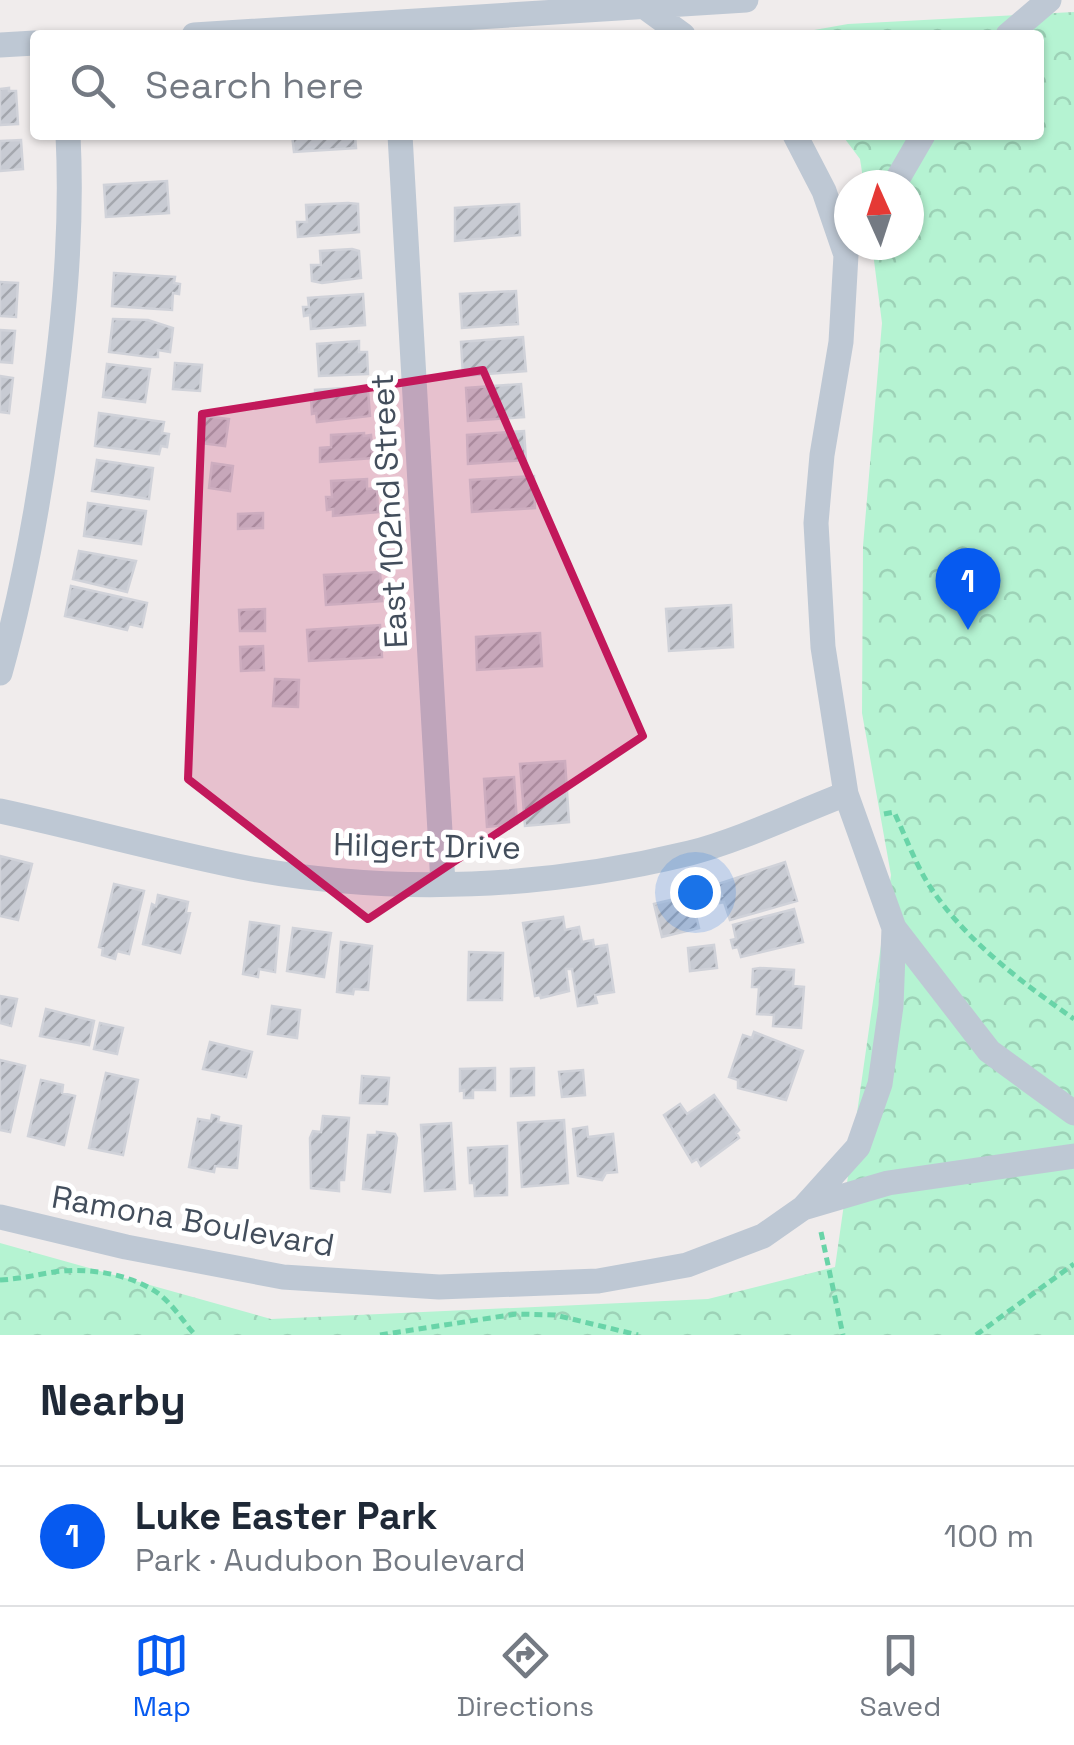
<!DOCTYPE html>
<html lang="en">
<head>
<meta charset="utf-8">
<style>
	:root { --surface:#fff; --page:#f2f2f3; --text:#1f2937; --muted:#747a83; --line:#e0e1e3; --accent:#065af0 }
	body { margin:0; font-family:"Space Grotesk",sans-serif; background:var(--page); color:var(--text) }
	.compass { position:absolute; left:834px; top:170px; width:90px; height:90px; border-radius:50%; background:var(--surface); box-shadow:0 2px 8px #0004; rotate:357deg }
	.you { position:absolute; left:695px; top:892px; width:35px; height:35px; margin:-25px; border:8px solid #fff; border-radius:50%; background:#1a73e8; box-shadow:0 0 0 15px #1a73e833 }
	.badge { display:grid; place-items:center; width:65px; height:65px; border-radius:50%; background:var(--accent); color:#fff; font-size:32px; font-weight:700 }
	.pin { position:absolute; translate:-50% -82px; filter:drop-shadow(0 2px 5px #0008) }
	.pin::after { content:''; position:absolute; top:52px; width:35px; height:30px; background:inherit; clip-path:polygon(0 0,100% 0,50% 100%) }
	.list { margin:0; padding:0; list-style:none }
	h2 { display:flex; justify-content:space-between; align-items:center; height:130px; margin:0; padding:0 40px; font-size:42px }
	h2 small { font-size:32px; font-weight:400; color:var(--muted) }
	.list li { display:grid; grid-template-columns:65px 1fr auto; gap:30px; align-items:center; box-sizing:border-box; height:140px; padding:0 40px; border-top:2px solid var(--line) }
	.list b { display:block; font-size:38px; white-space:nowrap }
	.list p { margin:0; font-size:32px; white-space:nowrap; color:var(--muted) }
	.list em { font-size:32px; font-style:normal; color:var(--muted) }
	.icon { flex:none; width:55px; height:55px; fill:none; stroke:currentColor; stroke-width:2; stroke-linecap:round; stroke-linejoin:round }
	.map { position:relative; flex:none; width:1074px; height:1335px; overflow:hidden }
	.search { position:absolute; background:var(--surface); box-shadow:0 2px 8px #0004; left:30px; right:30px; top:30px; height:110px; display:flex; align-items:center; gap:25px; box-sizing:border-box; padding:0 35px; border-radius:10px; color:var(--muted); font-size:38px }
	.sheet { height:270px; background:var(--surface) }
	nav { display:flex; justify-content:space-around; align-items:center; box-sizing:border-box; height:140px; border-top:2px solid var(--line); background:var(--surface); font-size:28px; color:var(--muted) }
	nav a { display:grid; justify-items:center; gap:5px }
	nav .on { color:var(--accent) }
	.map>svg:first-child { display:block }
	.forest { fill:url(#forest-crowns) }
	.building { fill:url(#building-hatch); stroke:#d0d2d9; stroke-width:2.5 }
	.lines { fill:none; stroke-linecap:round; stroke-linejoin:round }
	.path { stroke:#69d4a8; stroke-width:5; stroke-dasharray:8 5; stroke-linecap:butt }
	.minor { stroke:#bec8d4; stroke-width:25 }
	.marked { fill:#c2185b; fill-opacity:0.2; stroke:#c2185b; stroke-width:8; stroke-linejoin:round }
	.labels { text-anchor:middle; stroke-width:10; stroke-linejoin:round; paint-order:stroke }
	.street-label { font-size:32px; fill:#434e5c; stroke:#fff }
</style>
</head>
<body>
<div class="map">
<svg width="1074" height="1335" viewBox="0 0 1074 1335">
	<defs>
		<pattern id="forest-crowns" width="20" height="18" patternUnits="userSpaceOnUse" patternTransform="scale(2.5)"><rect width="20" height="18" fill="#b5f3d2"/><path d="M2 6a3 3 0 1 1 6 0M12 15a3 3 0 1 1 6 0" fill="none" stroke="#9dd2b7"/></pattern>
		<pattern id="building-hatch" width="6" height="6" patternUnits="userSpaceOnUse" patternTransform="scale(2.5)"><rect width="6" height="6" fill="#c8cbd3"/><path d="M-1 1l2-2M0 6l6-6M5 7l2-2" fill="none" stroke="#a4a7ae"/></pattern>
	</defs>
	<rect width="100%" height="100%" fill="#f0ecec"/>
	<!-- forest -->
	<path class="forest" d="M1074,12v1323h-1074v-92l271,76 437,-20 127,-32 56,-392 -29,-162 1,-167 19,-223 -10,-78h37v-60h-45l-4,-26 -18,-24h197v-100h-253l62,-11z"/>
	<!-- building -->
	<path class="building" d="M9,88v3h7l2,33 -18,1v-36z
		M292,135h63l1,13 -62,4z
		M21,140l2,29 -23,2v-30z
		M167,181l2,32 -63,4 -2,-32z
		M348,203l10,1 1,28 -61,5 -1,-15h10l-1,-17z
		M519,204l1,31 -65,6v-33z
		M352,249l7,2 2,27 -39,5 -10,-2 -1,-16h10l-1,-14z
		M114,273l61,4 -1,6 6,1 -1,10 -6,-1 -1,17 -60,-4z
		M0,282l18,1 -2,34 -16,-1z
		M516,291l2,33 -56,4 -2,-34z
		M363,294l2,31 -54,4 -1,-14 -6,1 -1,-9h6l-1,-9z
		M113,319l35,1 25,8 -3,24 -12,-2v7h-8l-41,-5z
		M0,330l15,1 -3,32 -12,-1z
		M523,337l3,34 -63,5 -2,-34z
		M359,341v11h8l1,22 -49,2 -2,-32z
		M175,363l27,2 -2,26 -27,-2z
		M107,364l43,5 -5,33 -42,-5z
		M0,376l13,2 -4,35 -9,-1z
		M521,384l3,33 -56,4 -2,-33z
		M360,387v3h8l2,26 -53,6 -1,-9 -4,1 -1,-16 4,-1v-7z
		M99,413l65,9 -2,11 7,1 -2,13 -6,-1 -2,8 -64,-8z
		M204,416l25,3 -4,27 -25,-3z
		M524,431l2,29 -58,4 -1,-29z
		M364,433v3l7,-1 2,23 -53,4v-14l11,-1v-12z
		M97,460l56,8 -4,31 -57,-8z
		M212,463l21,3 -3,25 -21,-3z
		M534,476l1,32 -63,4 -2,-32z
		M367,479v10l10,-1 1,24 -45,4v-7l-6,1 -1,-13h6l-1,-16z
		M88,503l58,8 -5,33 -57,-8z
		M263,513v15l-25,1v-15z
		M79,551l57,10 -9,31 -54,-13z
		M380,572l2,29 -56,4 -2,-30z
		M71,586l76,17 -5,24 -13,-3 -2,6 -62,-14z
		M731,605l2,42 -64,4 -3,-42z
		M265,609v22h-25l-1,-21z
		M380,625l2,32 -73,4 -2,-31z
		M540,633l2,33 -65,4 -1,-33z
		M263,646l1,24 -23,1 -1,-24z
		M275,679l24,1 -1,27 -25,-1z
		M565,761l4,61 -44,4 -5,-62z
		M514,777l3,47 -30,3 -3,-48z
		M0,856l32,8 -14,56 -18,-4z
		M785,862l12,39 -67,19 -6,-18 -4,1 -1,-6 3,-1 -4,-12z
		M114,884l30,7 -15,63 -12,-3 -2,8 -13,-4 1,-7 -4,-1z
		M158,895l30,7 -2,10 4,1 -10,40 -37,-9 9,-40 4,2z
		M691,895l8,33 -37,9 -8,-33z
		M794,909l9,33 -62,15 -3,-10 -5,1 -2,-8 5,-1 -3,-14z
		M563,917l2,13 14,-3 3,15 11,-2 1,7 13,-2 7,47 -19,3 2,8 -19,3 -6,-37h-6l3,22 -28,7 -1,-3 -5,1 -12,-73z
		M250,922l29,4 -4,46 -16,-3 -1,8 -15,-3z
		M293,928l38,5 -7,44 -37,-6z
		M341,942l31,4 -4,44 -14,-1 -1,5 -16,-2z
		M714,945l3,23 -27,3 -2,-23z
		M469,952l34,1 -1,47h-34z
		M760,968l34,2 -1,16 11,1 -3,41 -28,-2 1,-11 -17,-1 2,-27h-7l1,-18z
		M0,996l17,3 -6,27 -11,-3z
		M272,1006l28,4 -3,28 -29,-4z
		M46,1009l48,12 -5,24 -49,-9z
		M100,1023l23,5 -6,26 -23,-5z
		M754,1032l49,19 -17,49 -48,-12v-8l-9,-3 14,-42 9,3z
		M210,1042l42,10 -6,25 -43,-8z
		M0,1060l25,6 -15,66 -10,-2z
		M495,1068v22h-22v8h-9v-8l-4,1v-22z
		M534,1068v27l-23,1v-27z
		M583,1070l2,25 -23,2 -3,-25z
		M106,1073l32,7 -15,75 -34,-7z
		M362,1076l27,2 -2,26 -27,-1z
		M41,1080l22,5 -1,8 13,3 -11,49 -36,-9z
		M714,1095l25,35 -3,3 3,5 -38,28 -4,-7 -5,3 -28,-47 16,-11 7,10z
		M212,1115l7,2 -1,5 23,4 -4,42 -22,-2 -1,6 -25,-5 9,-48 13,2z
		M323,1116l26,2 -5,62h-5v11l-28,-3 -1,-50 3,-7 8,1z
		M564,1120l4,63 -46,4 -4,-64z
		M451,1123l4,66 -30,2 -4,-66z
		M587,1127l1,10 25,-3 4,38 -11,1 -4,7 -24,-4 -5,-47z
		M377,1132l18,2 2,4 -7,54 -27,-3 5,-54h9z
		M507,1146v49l-32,1 -1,-13h-4l-2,-35z"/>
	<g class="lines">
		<!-- path -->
		<path class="path" d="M884,814l10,-2c11,23 20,48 33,70 36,57 93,99 147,137
			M821,1232l22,103
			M0,1280c19,-1 35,-5 54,-8 33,-5 78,2 105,22 15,12 24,27 36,41
			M380,1335l136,-21 39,1 83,20
			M976,1335l98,-71"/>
		<!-- minor -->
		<path class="minor" d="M646,8l37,27
			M194,35l552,-35
			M1008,35l41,-35
			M0,45l35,-2
			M400,135l43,749
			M795,135l29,56 22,64 -5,87 -19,113 -6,68 7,124 23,147 48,134 -3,78 -11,78 -22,63 -55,61
			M894,185l29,-50
			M0,673c22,-79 37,-160 48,-240 15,-99 25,-198 20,-298
			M0,811c84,18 168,42 252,58 145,26 295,19 438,-16 51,-13 106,-40 156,-59
			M894,928l95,123 85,62
			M0,1217l126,30 157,30 156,10 159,-6 89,-16 76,-29 40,-28 85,-25 186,-27"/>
	</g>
	<!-- marked area -->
	<path class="marked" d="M483,370l160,366 -275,183 -180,-140 14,-365z"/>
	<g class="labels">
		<!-- street labels -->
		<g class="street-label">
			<text transform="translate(389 511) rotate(-93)" y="11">East 102nd Street</text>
			<text transform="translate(427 846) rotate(1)" y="11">Hilgert Drive</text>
			<text transform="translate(193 1221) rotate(10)" y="11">Ramona Boulevard</text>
		</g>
	</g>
</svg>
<svg class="compass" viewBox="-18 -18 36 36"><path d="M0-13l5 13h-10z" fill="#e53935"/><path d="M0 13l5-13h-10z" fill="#747a83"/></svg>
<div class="you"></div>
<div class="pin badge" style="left:968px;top:630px">1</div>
<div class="search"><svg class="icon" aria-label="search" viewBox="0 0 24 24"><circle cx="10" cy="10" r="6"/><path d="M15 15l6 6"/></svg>Search here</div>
</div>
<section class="sheet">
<h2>Nearby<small></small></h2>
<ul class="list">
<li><span class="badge">1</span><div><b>Luke Easter Park</b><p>Park · Audubon Boulevard</p></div><em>100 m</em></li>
</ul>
</section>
<nav>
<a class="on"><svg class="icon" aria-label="map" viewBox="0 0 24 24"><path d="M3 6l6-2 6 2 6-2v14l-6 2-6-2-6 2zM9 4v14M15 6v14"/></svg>Map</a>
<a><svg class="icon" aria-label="directions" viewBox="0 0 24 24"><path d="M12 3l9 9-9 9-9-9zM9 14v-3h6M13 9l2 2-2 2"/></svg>Directions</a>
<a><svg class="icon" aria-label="saved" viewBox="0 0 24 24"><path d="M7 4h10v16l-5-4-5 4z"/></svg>Saved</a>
</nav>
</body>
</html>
